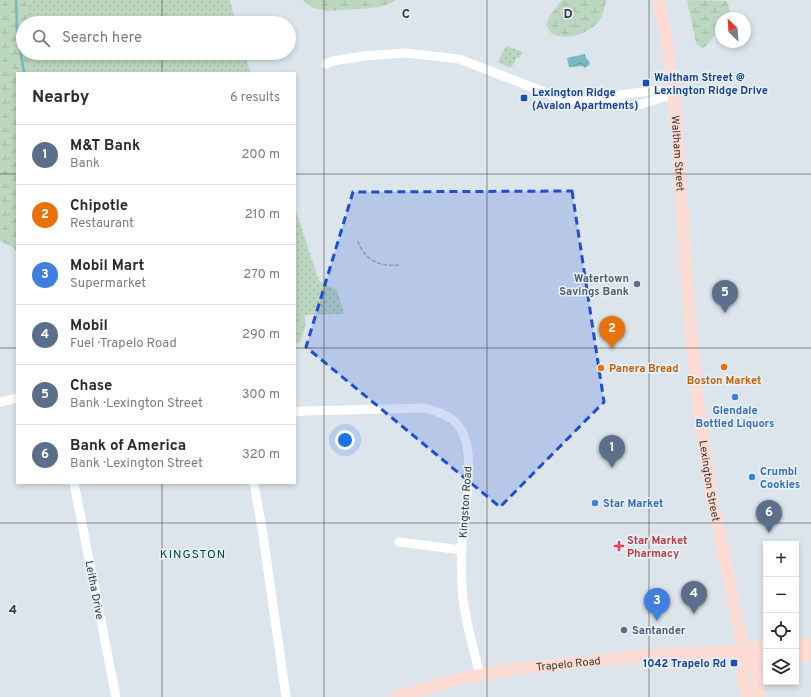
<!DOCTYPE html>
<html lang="en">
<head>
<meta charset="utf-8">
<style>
	:root { --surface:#fff; --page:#f7f7f7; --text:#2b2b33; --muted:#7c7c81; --line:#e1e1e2; --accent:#2563eb }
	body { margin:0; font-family:Overpass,sans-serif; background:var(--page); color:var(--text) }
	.controls { position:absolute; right:12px; bottom:12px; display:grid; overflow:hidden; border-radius:0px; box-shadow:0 2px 6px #0003 }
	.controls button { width:36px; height:36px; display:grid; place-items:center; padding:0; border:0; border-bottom:1px solid var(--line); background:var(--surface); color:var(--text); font:20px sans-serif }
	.compass { position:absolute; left:715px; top:12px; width:36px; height:36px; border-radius:50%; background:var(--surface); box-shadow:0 2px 6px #0003; rotate:335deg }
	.you { position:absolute; left:345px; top:440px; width:14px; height:14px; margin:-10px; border:3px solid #fff; border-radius:50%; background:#1a73e8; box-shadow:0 0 0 6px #1a73e833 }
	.badge { display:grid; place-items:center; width:26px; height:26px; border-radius:50%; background:var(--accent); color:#fff; font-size:13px; font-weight:700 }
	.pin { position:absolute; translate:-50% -33px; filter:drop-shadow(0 1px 2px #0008) }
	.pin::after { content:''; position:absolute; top:21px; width:14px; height:12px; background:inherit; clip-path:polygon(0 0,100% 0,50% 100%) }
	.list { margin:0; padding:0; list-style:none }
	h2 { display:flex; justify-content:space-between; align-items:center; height:52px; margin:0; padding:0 16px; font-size:17px }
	h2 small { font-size:13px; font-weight:400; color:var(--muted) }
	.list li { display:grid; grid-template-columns:26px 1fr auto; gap:12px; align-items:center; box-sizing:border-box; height:60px; padding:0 16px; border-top:1px solid var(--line) }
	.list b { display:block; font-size:15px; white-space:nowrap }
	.list p { margin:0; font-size:13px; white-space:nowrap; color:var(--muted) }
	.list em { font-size:13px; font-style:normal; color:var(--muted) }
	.icon { flex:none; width:22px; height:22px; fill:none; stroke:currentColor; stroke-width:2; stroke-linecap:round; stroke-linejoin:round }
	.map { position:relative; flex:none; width:811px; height:697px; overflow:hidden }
	.search { position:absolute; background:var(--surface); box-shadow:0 2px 6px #0003; left:16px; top:16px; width:280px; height:44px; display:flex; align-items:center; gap:10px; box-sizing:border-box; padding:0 14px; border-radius:22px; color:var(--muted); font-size:15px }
	.panel { position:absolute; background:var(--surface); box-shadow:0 2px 6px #0003; left:16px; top:72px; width:280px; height:412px; border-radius:0px }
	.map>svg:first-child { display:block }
	.wetland { fill:url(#wetland-marsh) }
	.park { fill:url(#park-dots) }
	.water { fill:url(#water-waves) }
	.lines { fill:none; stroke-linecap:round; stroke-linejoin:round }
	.stream { stroke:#78bac4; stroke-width:2.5 }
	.path { stroke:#a7adb3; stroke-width:1.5; stroke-dasharray:4 2; stroke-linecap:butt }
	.minor { stroke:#fff; stroke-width:9 }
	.major { stroke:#ffdcd3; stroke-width:12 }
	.marked { fill:#1d4ed8; fill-opacity:0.2; stroke:#1d4ed8; stroke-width:3; stroke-dasharray:8 5; stroke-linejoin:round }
	.grid { fill:none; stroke:#36393c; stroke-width:1; stroke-opacity:0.55 }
	.transit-dot { fill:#1a4fb4; stroke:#eaf2f9; stroke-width:1.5 }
	.service-dot { fill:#5c6f8a; stroke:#eaf2f9; stroke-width:1.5 }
	.food-dot { fill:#e8710a; stroke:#eaf2f9; stroke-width:1.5 }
	.shop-dot { fill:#3f7fe0; stroke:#eaf2f9; stroke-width:1.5 }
	.health-dot { fill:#e0444e; stroke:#eaf2f9; stroke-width:1.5 }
	.labels { text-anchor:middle; stroke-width:3; stroke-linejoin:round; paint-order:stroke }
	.transit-label { font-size:11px; font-weight:bold; fill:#164399; stroke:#eaf2f9; text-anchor:start }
	.street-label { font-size:11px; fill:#36393c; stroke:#eaf2f9 }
	.service-label { font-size:11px; font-weight:bold; fill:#4e5e75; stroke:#eaf2f9; text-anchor:end }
	.food-label { font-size:11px; font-weight:bold; fill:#c56008; stroke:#eaf2f9; text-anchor:start }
	.shop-label { font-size:11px; font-weight:bold; fill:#366cbe; stroke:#eaf2f9; text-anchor:start }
	.health-label { font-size:11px; font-weight:bold; fill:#be3a42; stroke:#eaf2f9; text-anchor:start }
	.neighbourhood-label { font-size:12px; letter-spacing:1px; fill:#024440; stroke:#eaf2f9 }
	.grid-label { font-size:13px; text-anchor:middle; font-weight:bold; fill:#36393c; stroke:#eaf2f9; stroke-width:3; stroke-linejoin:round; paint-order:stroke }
</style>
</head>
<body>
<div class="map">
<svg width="811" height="697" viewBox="0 0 811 697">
	<defs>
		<pattern id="wetland-marsh" width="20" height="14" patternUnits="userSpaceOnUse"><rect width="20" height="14" fill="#bcd7bf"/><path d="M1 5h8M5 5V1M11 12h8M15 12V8" fill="none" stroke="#a2b9a5"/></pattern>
		<pattern id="park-dots" width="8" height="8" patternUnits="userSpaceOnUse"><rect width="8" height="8" fill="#bcd7bf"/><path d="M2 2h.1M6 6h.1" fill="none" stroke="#a2b9a5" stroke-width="1.8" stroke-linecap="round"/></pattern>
		<pattern id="water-waves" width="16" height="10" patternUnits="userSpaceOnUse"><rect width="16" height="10" fill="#78bac4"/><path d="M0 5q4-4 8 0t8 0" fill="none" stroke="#6398a0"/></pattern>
	</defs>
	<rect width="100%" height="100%" fill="#dde5ec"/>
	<!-- wetland -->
	<path class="wetland" d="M0,0h120l82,23h-179v30h137l-11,20h-132v179l-3,-4 -14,-7z
		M302,0h94l-7,4 -17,4 -45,3 -14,-3z
		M562,0h44c-1,6 -3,16 -7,21 -8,12 -35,21 -48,12 -2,-2 -3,-5 -5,-8l5,-11z
		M687,0l40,1 5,17h-11v14l-7,4 -7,9 -4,3 -4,-2 -3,-3z
		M295,288c9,20 15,33 5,54l-5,2z"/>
	<!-- park -->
	<path class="park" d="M27,0h203l6,23h-207z
		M506,46l17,6 -4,6h-2l-6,10 -13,-6z
		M30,53h214l7,20h-220z
		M295,208l24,73 18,9 7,24 -49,1z"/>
	<!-- water -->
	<path class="water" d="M585,54l1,4 3,3 1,3 -5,4 -3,-2 -13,1 -2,-9z"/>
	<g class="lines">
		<!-- stream -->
		<path class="stream" d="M16,0l1,30 7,43"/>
		<!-- path -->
		<path class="path" d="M358,241c6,19 22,26 41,24"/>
		<!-- minor -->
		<path class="minor" d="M326,64l7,-3 31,-5 42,-3 53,6 101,39 75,8 39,-12
			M608,103l12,-8 38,-5 14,4
			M0,402l17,-4
			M295,412l8,-1 122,-3c11,3 27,8 34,18 19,27 5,85 3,117 -1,18 -1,37 1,55 3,26 11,52 17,77
			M74,483l42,214
			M254,483l9,52 23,162
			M399,542l63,8"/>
		<!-- major -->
		<g class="major">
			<path id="s1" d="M658,0l8,37 8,57 15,214 9,96 13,90 33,157 10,16 6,30"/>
			<path d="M796,644h15"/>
			<path d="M744,651l-3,19 6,27"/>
			<path d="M744,651l22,9"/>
			<path d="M796,657l15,-1"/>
			<path id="s2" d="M396,697l63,-18 55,-10 139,-14 91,-4 22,-6"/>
		</g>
	</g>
	<!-- marked area -->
	<path class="marked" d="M572,191l32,211 -104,105 -194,-160 47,-155z"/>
	<!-- grid -->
	<path class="grid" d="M162,0v23M324,0v697M487,0v697M649,0v697M162,53v20M0,174h17M295,174h516M0,348h17M295,348h516M162,483v214M0,523h811"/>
	<!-- markers -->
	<g class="transit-dot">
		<rect x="642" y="79" width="8" height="8" rx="2"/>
		<rect x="520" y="94" width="8" height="8" rx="2"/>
		<rect x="730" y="659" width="8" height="8" rx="2"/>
	</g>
	<g class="service-dot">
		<circle cx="637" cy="284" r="4"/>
		<circle cx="624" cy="630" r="4"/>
	</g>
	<g class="food-dot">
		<circle cx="724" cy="367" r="4"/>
		<circle cx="601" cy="368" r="4"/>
	</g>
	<g class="shop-dot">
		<circle cx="735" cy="397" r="4"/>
		<circle cx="752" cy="477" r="4"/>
		<circle cx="595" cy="503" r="4"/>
	</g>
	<path class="health-dot" d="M617 540h4v4h4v4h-4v4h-4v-4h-4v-4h4z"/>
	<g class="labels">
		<!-- transit labels -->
		<g class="transit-label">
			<text x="654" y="81">Waltham Street @<tspan x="654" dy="13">Lexington Ridge Drive</tspan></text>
			<text x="532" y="96">Lexington Ridge<tspan x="532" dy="13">(Avalon Apartments)</tspan></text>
			<text x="726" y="667" text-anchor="end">1042 Trapelo Rd</text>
		</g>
		<!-- street labels -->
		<g class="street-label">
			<text dy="4" stroke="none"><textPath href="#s1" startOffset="155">Waltham Street</textPath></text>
			<text dy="4" stroke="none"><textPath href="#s1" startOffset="484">Lexington Street</textPath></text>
			<text transform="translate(465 502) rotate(-86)" y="4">Kingston Road</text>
			<text transform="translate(95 590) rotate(79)" y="4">Leitha Drive</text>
			<text dy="4" stroke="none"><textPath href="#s2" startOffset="176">Trapelo Road</textPath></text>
		</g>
		<!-- service labels -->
		<g class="service-label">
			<text x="629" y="282">Watertown<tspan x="629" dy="13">Savings Bank</tspan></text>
			<text x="632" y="634" text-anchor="start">Santander</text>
		</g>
		<!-- food labels -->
		<g class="food-label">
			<text x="609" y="372">Panera Bread</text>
			<text x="724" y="384" text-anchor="middle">Boston Market</text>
		</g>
		<!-- shop labels -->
		<g class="shop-label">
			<text x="735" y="414" text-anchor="middle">Glendale<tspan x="735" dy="13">Bottled Liquors</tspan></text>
			<text x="760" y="475">Crumbl<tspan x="760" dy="13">Cookies</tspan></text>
			<text x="603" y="507">Star Market</text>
		</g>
		<!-- health labels -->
		<g class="health-label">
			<text x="627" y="544">Star Market<tspan x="627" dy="13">Pharmacy</tspan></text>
		</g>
		<!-- neighbourhood labels -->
		<g class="neighbourhood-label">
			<text x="193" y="558">KINGSTON</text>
		</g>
	</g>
	<g class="grid-label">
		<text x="406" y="18">C</text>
		<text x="568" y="18">D</text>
		<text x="13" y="614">4</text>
	</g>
</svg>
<div class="controls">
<button>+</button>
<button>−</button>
<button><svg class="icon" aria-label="locate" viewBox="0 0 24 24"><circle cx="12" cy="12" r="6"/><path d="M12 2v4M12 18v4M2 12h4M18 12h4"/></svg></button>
<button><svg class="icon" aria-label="layers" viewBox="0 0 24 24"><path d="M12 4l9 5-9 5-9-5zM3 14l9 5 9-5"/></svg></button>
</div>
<svg class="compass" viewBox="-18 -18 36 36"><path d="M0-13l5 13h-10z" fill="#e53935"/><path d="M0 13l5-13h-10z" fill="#7c7c81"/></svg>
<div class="you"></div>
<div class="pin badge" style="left:612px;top:468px;background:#5c6f8a">1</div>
<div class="pin badge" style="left:612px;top:349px;background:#e8710a">2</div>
<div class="pin badge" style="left:657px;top:621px;background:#3f7fe0">3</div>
<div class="pin badge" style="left:694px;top:614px;background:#5c6f8a">4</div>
<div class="pin badge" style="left:725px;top:313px;background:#5c6f8a">5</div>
<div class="pin badge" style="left:769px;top:533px;background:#5c6f8a">6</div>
<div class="search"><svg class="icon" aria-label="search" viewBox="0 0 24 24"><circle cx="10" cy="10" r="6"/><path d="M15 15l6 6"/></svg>Search here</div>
<section class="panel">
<h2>Nearby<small>6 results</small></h2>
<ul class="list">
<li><span class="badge" style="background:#5c6f8a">1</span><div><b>M&amp;T Bank</b><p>Bank</p></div><em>200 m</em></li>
<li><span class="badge" style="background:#e8710a">2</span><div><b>Chipotle</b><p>Restaurant</p></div><em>210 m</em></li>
<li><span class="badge" style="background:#3f7fe0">3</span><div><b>Mobil Mart</b><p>Supermarket</p></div><em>270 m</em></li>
<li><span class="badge" style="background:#5c6f8a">4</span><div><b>Mobil</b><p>Fuel · Trapelo Road</p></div><em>290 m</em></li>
<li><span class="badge" style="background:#5c6f8a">5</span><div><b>Chase</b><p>Bank · Lexington Street</p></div><em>300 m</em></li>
<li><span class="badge" style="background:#5c6f8a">6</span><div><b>Bank of America</b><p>Bank · Lexington Street</p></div><em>320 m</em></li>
</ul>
</section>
</div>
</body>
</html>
